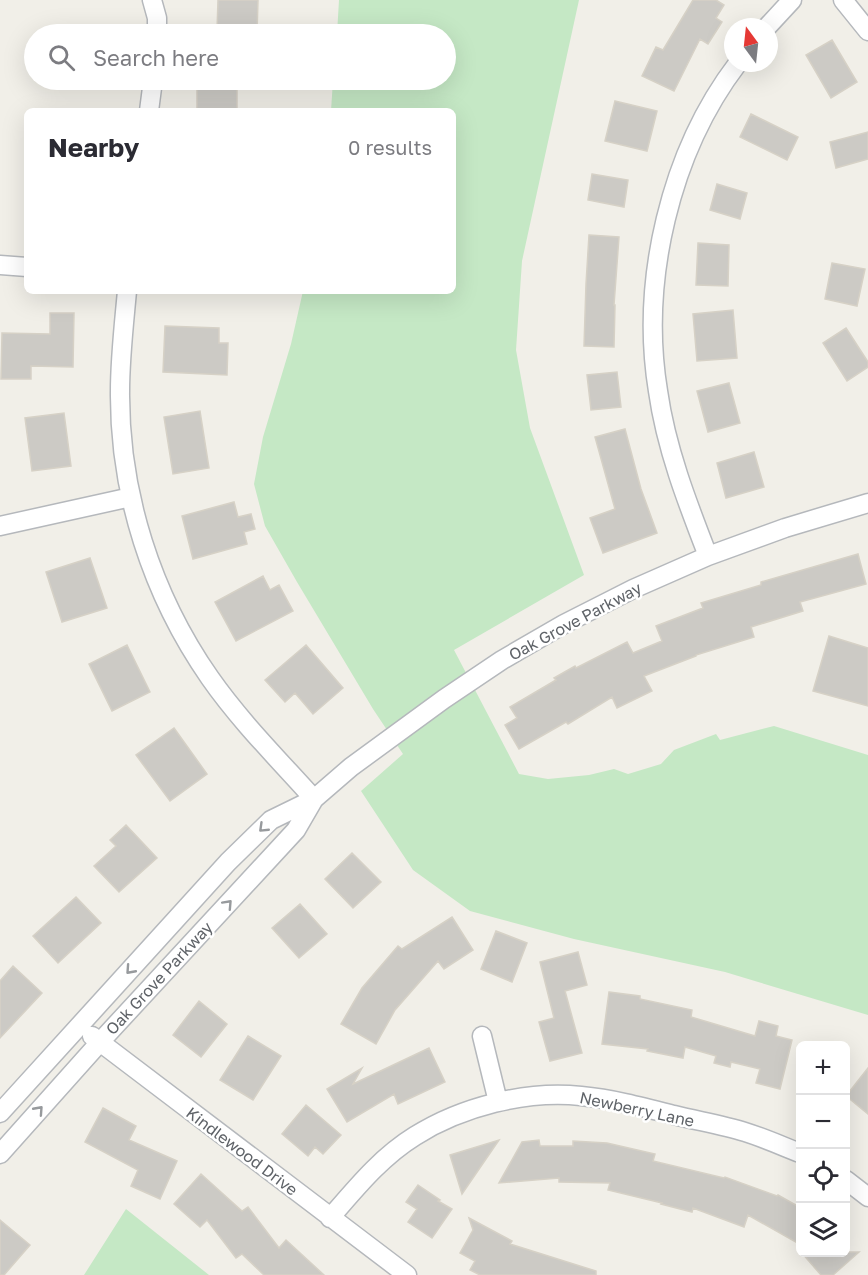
<!DOCTYPE html>
<html lang="en">
<head>
<meta charset="utf-8">
<style>
	:root { --surface:#fff; --page:#f7f7f7; --text:#2b2b33; --muted:#7c7c81; --line:#e1e1e2 }
	body { margin:0; font-family:"Golos Text",sans-serif; background:var(--page); color:var(--text) }
	.controls { position:absolute; right:18px; bottom:18px; display:grid; overflow:hidden; border-radius:9px; box-shadow:0 6px 24px #0002 }
	.controls button { width:54px; height:54px; display:grid; place-items:center; padding:0; border:0; border-bottom:2px solid var(--line); background:var(--surface); color:var(--text); font:30px sans-serif }
	.compass { position:absolute; left:724px; top:18px; width:54px; height:54px; border-radius:50%; background:var(--surface); box-shadow:0 6px 24px #0002; rotate:345deg }
	.list { margin:0; padding:0; list-style:none }
	h2 { display:flex; justify-content:space-between; align-items:center; height:78px; margin:0; padding:0 24px; font-size:26px }
	h2 small { font-size:20px; font-weight:400; color:var(--muted) }
	.icon { flex:none; width:33px; height:33px; fill:none; stroke:currentColor; stroke-width:2; stroke-linecap:round; stroke-linejoin:round }
	.map { position:relative; flex:none; width:868px; height:1275px; overflow:hidden }
	.search { position:absolute; background:var(--surface); box-shadow:0 6px 24px #0002; left:24px; top:24px; width:432px; height:66px; display:flex; align-items:center; gap:15px; box-sizing:border-box; padding:0 21px; border-radius:33px; color:var(--muted); font-size:22px }
	.panel { position:absolute; background:var(--surface); box-shadow:0 6px 24px #0002; left:24px; top:108px; width:432px; height:186px; border-radius:9px }
	.map>svg:first-child { display:block }
	.green { fill:#c5e8c5 }
	.building { fill:#cccac5; stroke:#d6d1c6; stroke-width:1.5 }
	.lines { fill:none; stroke-linecap:round; stroke-linejoin:round }
	.street-casing { stroke:#b5b8bc; stroke-width:21 }
	.street { stroke:#fff; stroke-width:18 }
	.oneway { stroke:#979a9d }
	.labels { text-anchor:middle; stroke-width:5; stroke-linejoin:round; paint-order:stroke }
	.street-label { font-size:16px; fill:#5f6368; stroke:#fff }
</style>
</head>
<body>
<div class="map">
<svg width="868" height="1275" viewBox="0 0 868 1275">
	<rect width="100%" height="100%" fill="#f1efe8"/>
	<!-- green -->
	<path class="green" d="M339,0h240l-57,261 -6,89 14,78 54,147 -130,75 65,124 29,5 41,-4 25,-6 14,5 33,-10 13,-14 42,-16 4,6 54,-14 94,29v260l-143,-43 -151,-33 -104,-28 -57,-41 -52,-79 42,-37 -30,-45 -76,-127 -32,-56 -11,-42 9,-47 28,-93 12,-53h150v-180h-122l2,-31h113v-46h-109z
		M126,1209l83,66h-125z"/>
	<!-- building -->
	<path class="building" d="M218,0h40l-1,33 -40,-2z
		M693,0h23l8,5 -8,13 6,4 -14,22 -8,-5 -26,52 -32,-15 14,-29 7,3z
		M832,40l25,42 -26,16 -25,-43z
		M197,80h40v30h-40z
		M615,101l42,10 -10,40 -42,-10z
		M751,114l47,23 -11,23 -47,-23z
		M868,132v27l-32,9 -6,-26z
		M592,174l36,6 -4,27 -36,-7z
		M717,184l30,9 -7,26 -30,-9z
		M589,235l30,2 -5,68h1l-1,42 -30,-1 2,-62z
		M698,243l31,2 -1,41 -32,-1z
		M832,263l33,6 -8,37 -32,-7z
		M733,310l4,48 -40,3 -4,-47z
		M50,313h24l-1,54 -42,-1v13h-30l1,-46 48,1z
		M165,326l54,2v15h9l-1,32 -64,-3z
		M846,328l22,34v5l-21,14 -24,-38z
		M617,372l4,35 -30,3 -4,-35z
		M729,383l11,40 -32,9 -11,-41z
		M200,411l9,57 -36,6 -9,-57z
		M64,413l7,53 -39,5 -7,-53z
		M625,429l16,60 16,44 -54,20 -13,-35 25,-9 -20,-72z
		M754,452l10,35 -38,11 -9,-35z
		M234,502l4,15 13,-3 4,15 -11,3 3,12 -54,15 -11,-43z
		M858,554l8,30 -66,18 3,9 -52,16 3,10 -58,18v1l-52,20 8,15 -35,17 -5,-11 -44,27 -2,-2 -47,27 -14,-24 12,-7 -7,-11 46,-27 -2,-2 21,-12 1,2 51,-26 6,11 29,-12 -6,-15 47,-18 -2,-5 60,-18v-3z
		M90,558l17,50 -45,14 -16,-50z
		M263,576l7,14 9,-5 14,26 -57,30 -21,-39z
		M829,636l39,12v58l-55,-15z
		M127,645l23,47 -38,19 -23,-47z
		M306,645l37,43 -30,26 -18,-21 -10,9 -20,-22z
		M174,728l33,46 -37,27 -34,-46z
		M126,825l31,33 -38,34 -25,-26 22,-20 -6,-6z
		M352,853l29,29 -28,26 -28,-29z
		M76,897l25,26 -43,40 -25,-27z
		M300,904l27,30 -28,24 -27,-30z
		M452,917l21,33 -29,19 -6,-8 -43,49 -19,34 -35,-20 21,-36 36,-42 4,3z
		M496,931l31,12 -15,39 -31,-13z
		M578,952l9,33 -22,6 17,62 -32,8 -11,-39 15,-4 -14,-56z
		M13,966l29,27 -42,45v-57z
		M609,992l31,4v3l52,11 -1,7 64,19 4,-15 19,5 -2,10 16,4 -12,49 -24,-6 4,-14 -29,-7 -1,5 -16,-4 2,-7 -31,-9 -2,11 -36,-7 1,-2 -46,-5z
		M199,1001l28,23 -26,33 -28,-22z
		M248,1036l33,20 -28,44 -33,-20z
		M429,1048l16,34 -47,22 -4,-10 -47,28 -20,-33 35,-21 -9,16z
		M868,1068v46l-22,-18z
		M306,1105l35,30 -18,19 -8,-7 -7,9 -26,-22z
		M103,1108l33,18 -7,14 48,21 -17,38 -29,-13 7,-16 -53,-28z
		M499,1140l-37,54 -12,-39z
		M539,1140l1,6h33v-5l34,2 48,11 -2,7 71,17 1,-1 52,19 1,-1 23,13v37l-53,-30 -4,12 -51,-19 -1,4 -31,-8 1,-1 -54,-13 2,-7 -51,-1v-4l-60,5 23,-41z
		M201,1174l41,37 6,-4 31,41 7,-8 38,35h-60l-22,-21 -6,4 -29,-38 -7,7 -26,-23z
		M418,1185l22,15 -2,1 14,8 -20,29 -24,-16 9,-13 -11,-7z
		M469,1218l43,23 -2,3 86,27v4h-116l-10,-5 5,-9 -15,-8 13,-23z
		M0,1220l30,25 -26,30h-4z
		M801,1252h58l-26,23h-12z"/>
	<g class="lines">
		<!-- street casing -->
		<g class="street-casing">
			<path id="street" d="M152,0l5,18v16
				M843,0l25,31
				M767,27l25,-27
				M149,111l4,-31
				M0,265l27,2
				M127,291c-3,33 -7,67 -7,100 -1,102 32,204 90,287 30,43 69,82 104,121
				M0,526l131,-29
				M708,556c-21,-54 -42,-108 -50,-165 -18,-110 12,-239 80,-328
				M92,1036l315,239
				M482,1036l16,66
				M0,1113l228,-251 43,-42 43,-21 37,-32 93,-68 58,-39 62,-36 69,-35 75,-33 77,-28 83,-25
				M0,1154l100,-112 196,-212 18,-31
				M846,1180l22,17
				M330,1218c26,-30 51,-61 85,-82 46,-29 111,-46 166,-40 32,3 62,11 93,19 24,6 48,10 71,17 19,6 37,14 55,21"/>
		</g>
		<!-- street -->
		<use href="#street" class="street"/>
	</g>
	<!-- one-way arrows -->
	<defs><path id="oneway-chevron" d="M-2-3.5L2.5 0L-2 3.5" fill="none" stroke-width="1.6" stroke-linecap="round" stroke-linejoin="round" transform="scale(1.5)"/></defs>
	<g class="oneway">
		<use href="#oneway-chevron" transform="translate(263 828) rotate(136)"/>
		<use href="#oneway-chevron" transform="translate(228 904) rotate(-47)"/>
		<use href="#oneway-chevron" transform="translate(130 970) rotate(132)"/>
		<use href="#oneway-chevron" transform="translate(39 1110) rotate(-48)"/>
	</g>
	<g class="labels">
		<!-- street labels -->
		<g class="street-label">
			<text transform="translate(575 621) rotate(-28)" y="6">Oak Grove Parkway</text>
			<text transform="translate(159 978) rotate(-47)" y="6">Oak Grove Parkway</text>
			<text transform="translate(637 1109) rotate(12)" y="6">Newberry Lane</text>
			<text transform="translate(242 1151) rotate(37)" y="6">Kindlewood Drive</text>
		</g>
	</g>
</svg>
<div class="controls">
<button>+</button>
<button>−</button>
<button><svg class="icon" aria-label="locate" viewBox="0 0 24 24"><circle cx="12" cy="12" r="6"/><path d="M12 2v4M12 18v4M2 12h4M18 12h4"/></svg></button>
<button><svg class="icon" aria-label="layers" viewBox="0 0 24 24"><path d="M12 4l9 5-9 5-9-5zM3 14l9 5 9-5"/></svg></button>
</div>
<svg class="compass" viewBox="-18 -18 36 36"><path d="M0-13l5 13h-10z" fill="#e53935"/><path d="M0 13l5-13h-10z" fill="#7c7c81"/></svg>
<div class="search"><svg class="icon" aria-label="search" viewBox="0 0 24 24"><circle cx="10" cy="10" r="6"/><path d="M15 15l6 6"/></svg>Search here</div>
<section class="panel">
<h2>Nearby<small>0 results</small></h2>
<ul class="list">
</ul>
</section>
</div>
</body>
</html>
